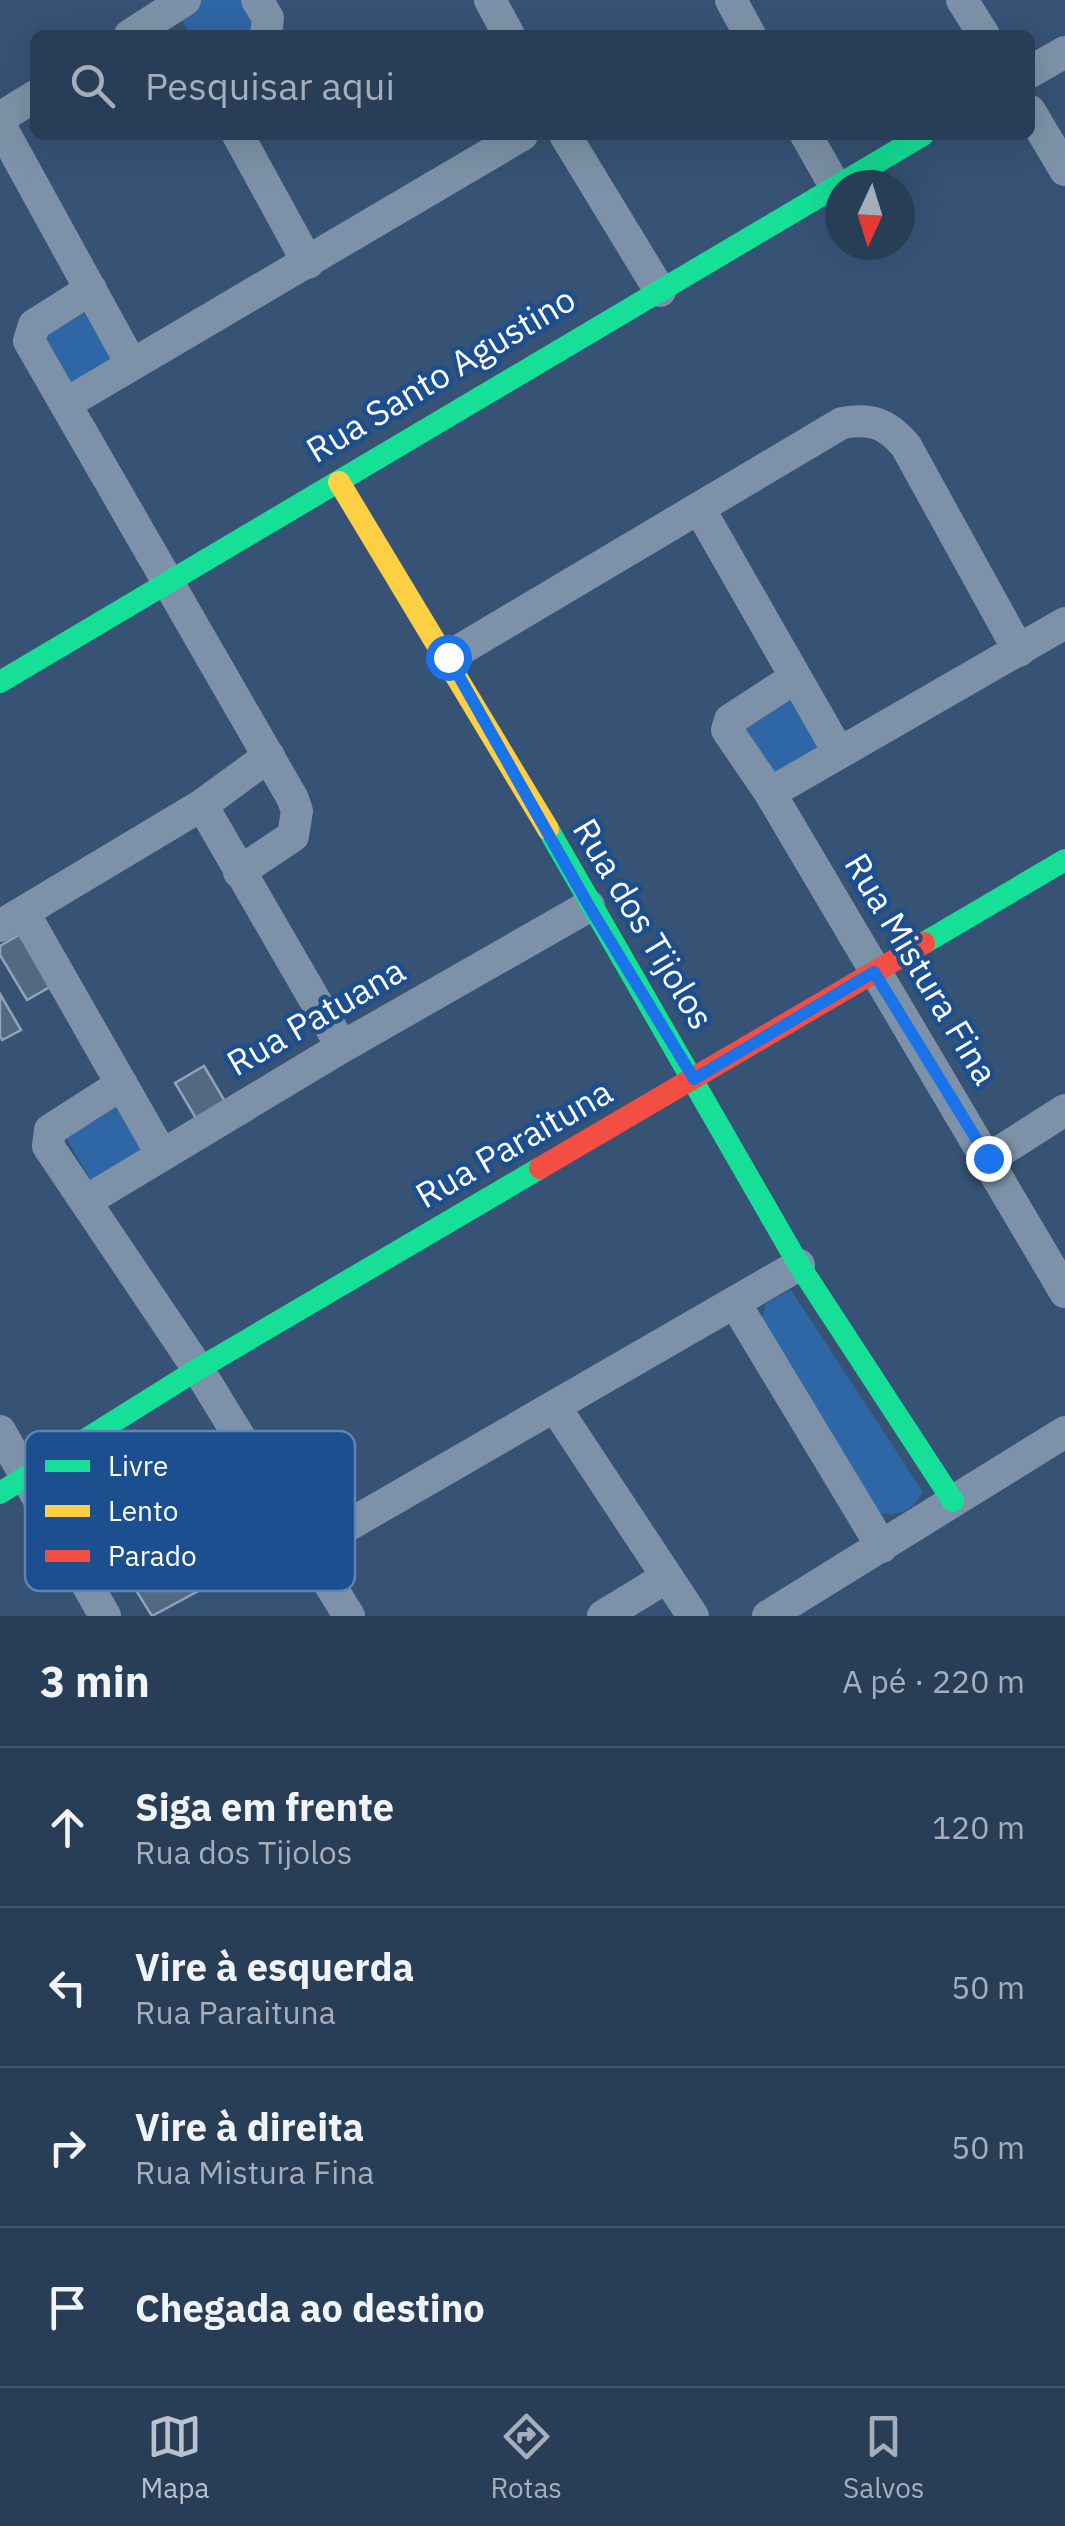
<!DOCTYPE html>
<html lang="pt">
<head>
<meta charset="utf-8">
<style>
	:root { --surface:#283e57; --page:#344961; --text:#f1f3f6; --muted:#a5aeba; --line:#44576d; --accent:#b9c2ce }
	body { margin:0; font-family:"IBM Plex Sans",sans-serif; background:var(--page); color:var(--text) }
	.compass { position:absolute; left:825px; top:170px; width:90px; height:90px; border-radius:50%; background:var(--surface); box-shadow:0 10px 40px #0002; rotate:184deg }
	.stop { position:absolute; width:30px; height:30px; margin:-22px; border:8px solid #1a73e8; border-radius:50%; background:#fff }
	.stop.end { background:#1a73e8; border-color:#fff; box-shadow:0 2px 10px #0008 }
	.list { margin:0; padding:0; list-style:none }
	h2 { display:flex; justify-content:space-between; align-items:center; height:130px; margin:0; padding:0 40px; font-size:42px }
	h2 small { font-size:32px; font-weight:400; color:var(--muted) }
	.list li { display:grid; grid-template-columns:65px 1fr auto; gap:30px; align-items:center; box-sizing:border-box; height:160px; padding:0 40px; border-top:2px solid var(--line) }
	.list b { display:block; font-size:38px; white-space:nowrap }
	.list p { margin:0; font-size:32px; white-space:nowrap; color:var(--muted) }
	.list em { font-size:32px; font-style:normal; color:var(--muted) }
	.icon { flex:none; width:55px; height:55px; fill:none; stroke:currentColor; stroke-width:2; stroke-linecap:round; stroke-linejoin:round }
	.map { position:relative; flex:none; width:1065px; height:1616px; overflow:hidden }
	.search { position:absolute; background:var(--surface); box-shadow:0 10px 40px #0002; left:30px; right:30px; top:30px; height:110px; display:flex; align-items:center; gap:25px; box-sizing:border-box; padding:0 35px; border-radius:15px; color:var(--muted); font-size:38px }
	.sheet { height:770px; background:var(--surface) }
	nav { display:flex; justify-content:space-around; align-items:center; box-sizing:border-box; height:140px; border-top:2px solid var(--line); background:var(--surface); font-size:28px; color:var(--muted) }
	nav a { display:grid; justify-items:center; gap:5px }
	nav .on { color:var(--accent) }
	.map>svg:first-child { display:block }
	.green { fill:#2f66a5 }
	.building { fill:#526984; stroke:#92a2b6; stroke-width:2.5 }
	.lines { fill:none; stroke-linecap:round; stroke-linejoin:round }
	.street { stroke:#7d92a8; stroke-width:32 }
	.fast { stroke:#16e098; stroke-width:22 }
	.slow { stroke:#ffcf43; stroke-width:22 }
	.jam { stroke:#f24e42; stroke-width:22 }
	.route { stroke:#1a73e8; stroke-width:12 }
	.labels { text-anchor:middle; stroke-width:9; stroke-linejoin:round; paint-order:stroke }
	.street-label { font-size:35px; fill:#fff; stroke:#1b4f8f }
	.key { fill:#1b4f8f; stroke:#5f84b1; stroke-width:2.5 }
	.key-label { font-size:28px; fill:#fff }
</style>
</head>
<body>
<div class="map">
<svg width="1065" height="1616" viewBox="0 0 1065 1616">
	<rect width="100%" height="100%" fill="#365274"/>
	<!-- green -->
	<path class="green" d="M198,0h47l18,30 -9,5h-63l-14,-23z
		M89,304l30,50 -55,33 -30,-51z
		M792,695l31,51 -56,32 -30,-50z
		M118,1100l31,51 -56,33 -30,-51z
		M791,1290l132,202c-10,18 -24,25 -45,21l-117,-191 5,-19z"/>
	<!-- building -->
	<path class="building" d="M24,932l31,52 -28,16 -27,-45v-9z
		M0,994l21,36 -19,10 -2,-4z
		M204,1066l22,37 -29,17 -22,-37z
		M184,1564l16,26 -48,26 -15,-24z"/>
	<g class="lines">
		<!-- street -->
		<path class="street" d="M257,0l11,18 -2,17
			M490,0l19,35
			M731,0l19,35
			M962,0l22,35
			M130,35l55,-35
			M1030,72l35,-20
			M1030,111l35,59
			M0,118l35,-22
			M0,125l132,240
			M238,135l70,128
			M565,135l95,156
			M806,135l29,51
			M91,289l-57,36 -5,16 264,458 4,12 -4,25 -54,36
			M67,403l455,-268
			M699,508l140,245
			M448,657l394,-234c29,-5 45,0 64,23l113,205
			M793,679l-63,41 -3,10 43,63 295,499
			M770,793l295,-170
			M202,805l140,242
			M24,913l138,242
			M0,926l202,-121 67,-49
			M122,1084l-72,46 -2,16 150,223 151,247
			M988,1159l77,-49
			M86,1201l256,-154 247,-141
			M735,1303l147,244
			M555,1407l138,209
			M0,1431l105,185
			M309,1548l490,-283
			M603,1616l64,-39
			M768,1616l297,-184"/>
		<!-- fast -->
		<path class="fast" d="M0,682l923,-547
			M548,829l251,436 154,236
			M924,943l141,-83
			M0,1493l198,-124 342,-201"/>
		<!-- slow -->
		<path class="slow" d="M339,482l209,347"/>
		<!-- jam -->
		<path class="jam" d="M540,1168l384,-225"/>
	</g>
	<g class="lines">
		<!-- route -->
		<path class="route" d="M448,657l141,249 105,173 180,-107 114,186"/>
	</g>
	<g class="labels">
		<!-- street labels -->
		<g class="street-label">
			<text transform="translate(441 375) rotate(-31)" y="12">Rua Santo Agustino</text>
			<text transform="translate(643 924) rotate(59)" y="12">Rua dos Tijolos</text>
			<text transform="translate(921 969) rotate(59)" y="12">Rua Mistura Fina</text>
			<text transform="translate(316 1017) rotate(-30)" y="12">Rua Patuana</text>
			<text transform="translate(514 1144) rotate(-30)" y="12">Rua Paraituna</text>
		</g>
	</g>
	<!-- legend -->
	<rect x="25" y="1431" width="330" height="160" rx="15" class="key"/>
	<rect x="45" y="1460" width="45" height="12" fill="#16e098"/>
	<rect x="45" y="1505" width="45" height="12" fill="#ffcf43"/>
	<rect x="45" y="1550" width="45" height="12" fill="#f24e42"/>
	<g class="key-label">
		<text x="108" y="1476">Livre</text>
		<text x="108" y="1521">Lento</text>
		<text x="108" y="1566">Parado</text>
	</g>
</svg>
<svg class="compass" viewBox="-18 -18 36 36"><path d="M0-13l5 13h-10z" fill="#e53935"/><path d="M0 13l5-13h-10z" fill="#a5aeba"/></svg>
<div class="stop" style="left:448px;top:657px"></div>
<div class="stop end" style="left:988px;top:1158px"></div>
<div class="search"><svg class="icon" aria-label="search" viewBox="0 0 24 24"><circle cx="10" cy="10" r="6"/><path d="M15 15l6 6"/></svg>Pesquisar aqui</div>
</div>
<section class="sheet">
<h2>3 min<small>A pé · 220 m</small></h2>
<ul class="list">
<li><svg class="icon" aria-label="ahead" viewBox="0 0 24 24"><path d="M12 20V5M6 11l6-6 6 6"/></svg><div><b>Siga em frente</b><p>Rua dos Tijolos</p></div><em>120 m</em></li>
<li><svg class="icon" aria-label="left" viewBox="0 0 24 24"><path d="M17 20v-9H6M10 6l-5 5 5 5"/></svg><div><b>Vire à esquerda</b><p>Rua Paraituna</p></div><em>50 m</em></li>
<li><svg class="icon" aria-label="right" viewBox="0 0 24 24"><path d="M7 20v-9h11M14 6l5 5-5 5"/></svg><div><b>Vire à direita</b><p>Rua Mistura Fina</p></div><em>50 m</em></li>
<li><svg class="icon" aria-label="arrive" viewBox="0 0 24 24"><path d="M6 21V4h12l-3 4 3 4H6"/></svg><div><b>Chegada ao destino</b></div></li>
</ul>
</section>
<nav>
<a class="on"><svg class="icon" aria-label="map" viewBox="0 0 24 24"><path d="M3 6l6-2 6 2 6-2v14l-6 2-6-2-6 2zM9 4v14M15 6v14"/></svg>Mapa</a>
<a><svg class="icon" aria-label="directions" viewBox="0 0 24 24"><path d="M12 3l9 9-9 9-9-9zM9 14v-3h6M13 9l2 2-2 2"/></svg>Rotas</a>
<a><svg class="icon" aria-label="saved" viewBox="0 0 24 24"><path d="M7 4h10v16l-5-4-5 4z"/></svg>Salvos</a>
</nav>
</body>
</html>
